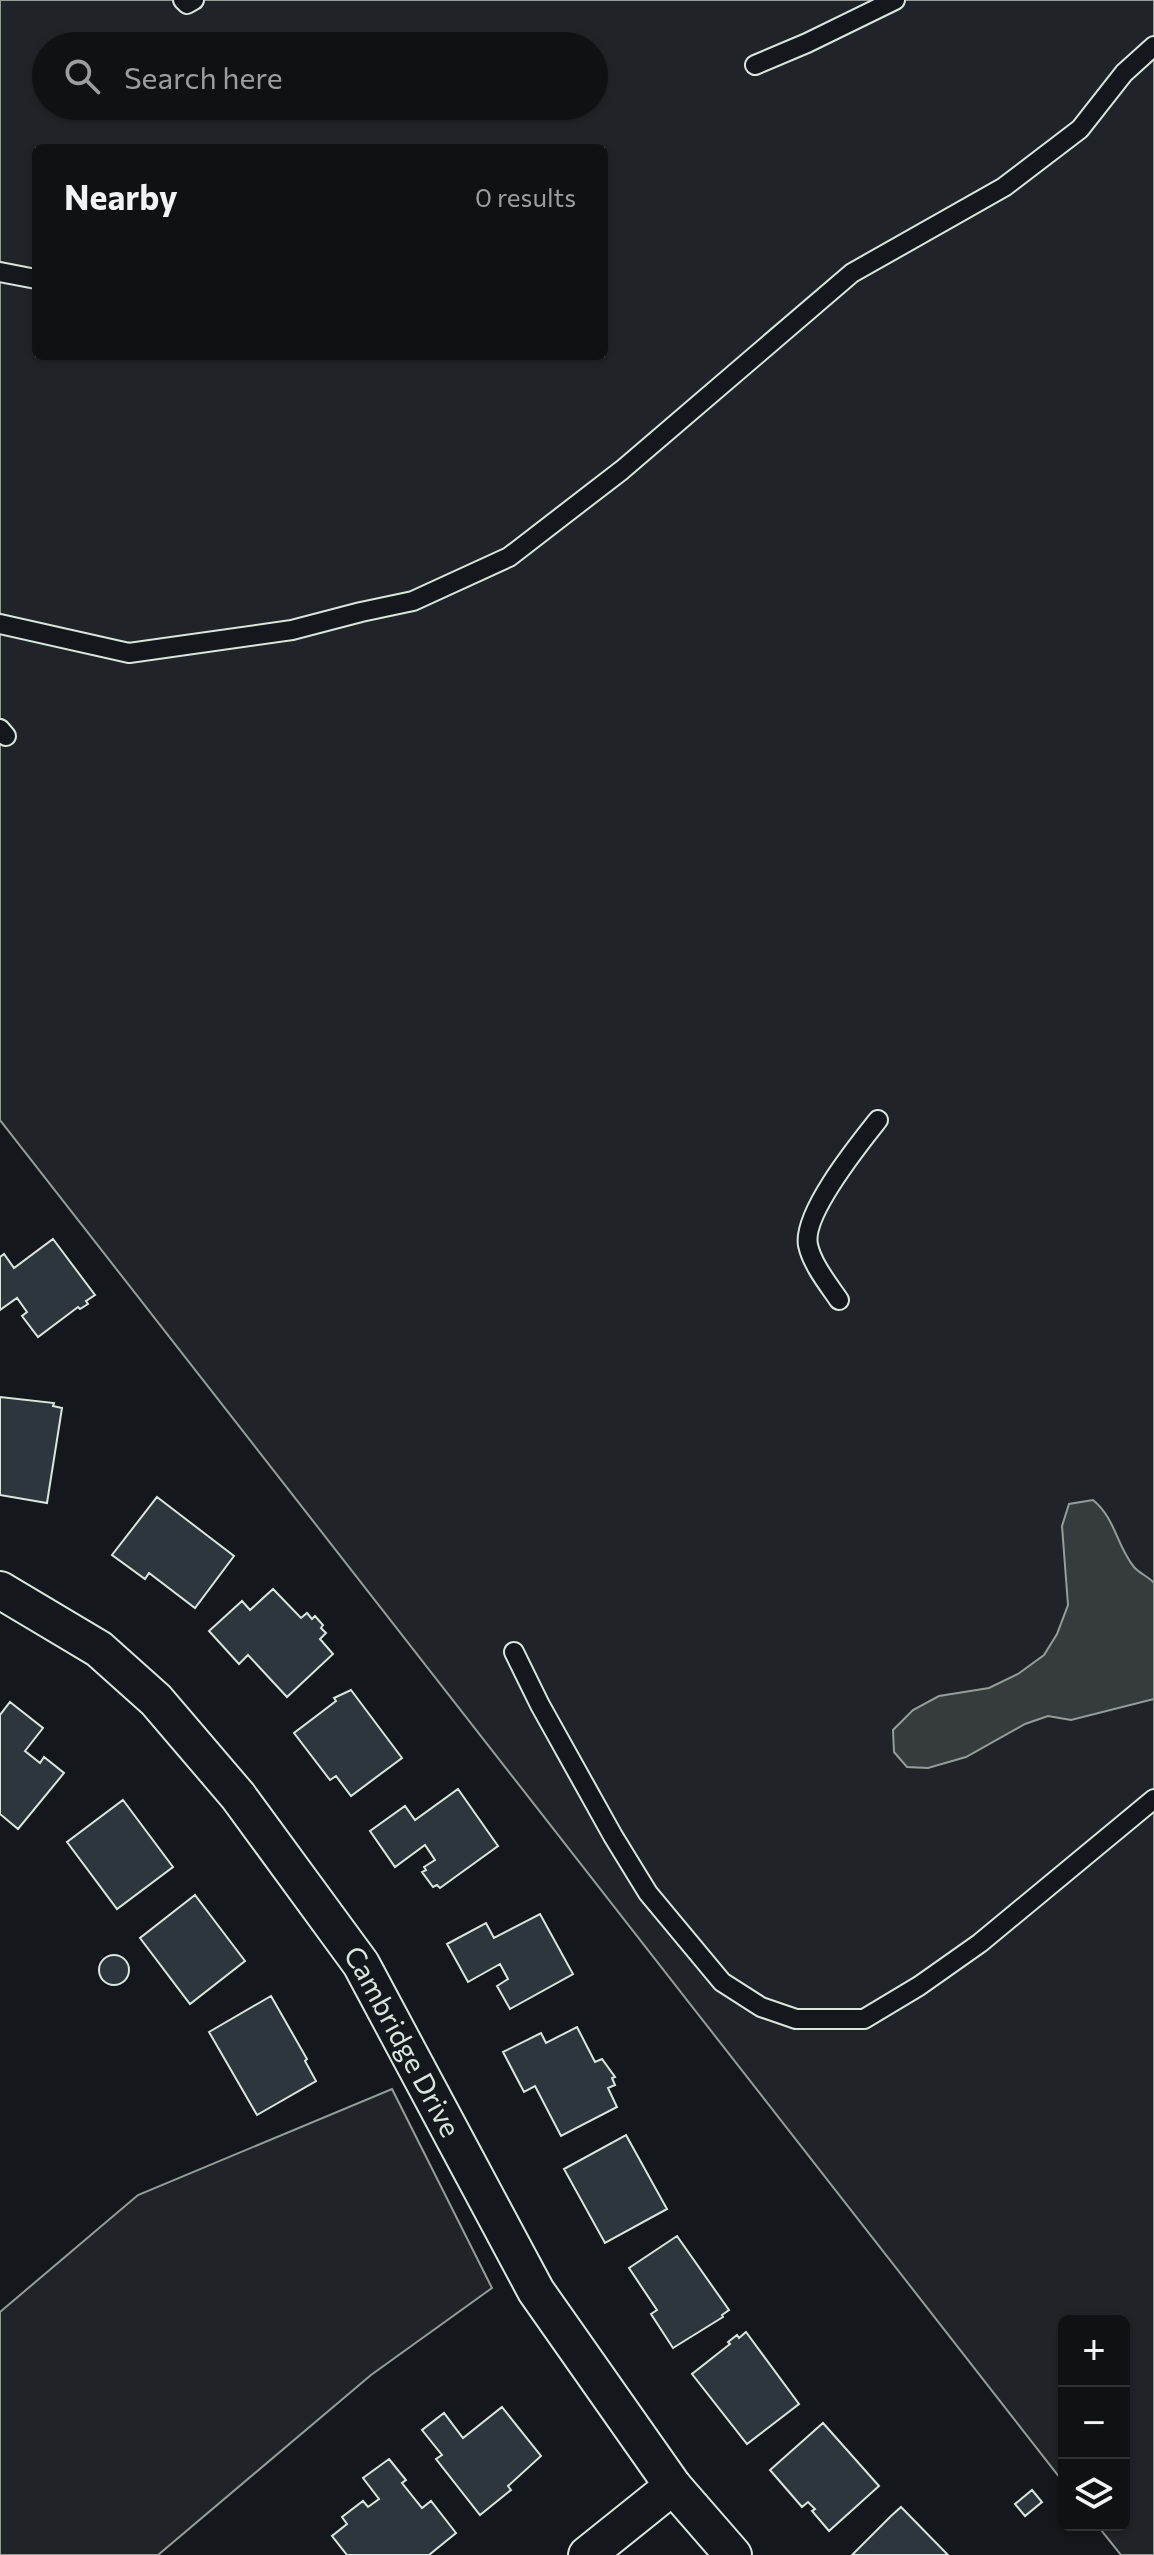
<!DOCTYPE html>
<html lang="en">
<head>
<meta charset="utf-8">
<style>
	:root { --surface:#0f1215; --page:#1d2022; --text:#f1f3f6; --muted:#9b9ea0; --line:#2f3234 }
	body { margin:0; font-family:Commissioner,sans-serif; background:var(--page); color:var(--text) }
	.controls { position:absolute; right:24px; bottom:24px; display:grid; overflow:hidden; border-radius:12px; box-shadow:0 2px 6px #0004 }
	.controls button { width:72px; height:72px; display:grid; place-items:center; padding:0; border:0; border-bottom:2px solid var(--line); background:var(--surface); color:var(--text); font:40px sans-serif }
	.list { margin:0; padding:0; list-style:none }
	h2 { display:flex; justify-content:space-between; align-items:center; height:104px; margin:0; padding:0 32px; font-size:34px }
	h2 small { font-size:26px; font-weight:400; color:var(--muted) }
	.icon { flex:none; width:44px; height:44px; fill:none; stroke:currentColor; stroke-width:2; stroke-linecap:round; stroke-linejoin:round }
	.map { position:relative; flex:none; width:1154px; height:2555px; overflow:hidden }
	.search { position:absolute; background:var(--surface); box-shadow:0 2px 6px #0004; left:32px; top:32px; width:576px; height:88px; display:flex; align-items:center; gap:20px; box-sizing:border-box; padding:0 28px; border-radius:44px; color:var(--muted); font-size:30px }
	.panel { position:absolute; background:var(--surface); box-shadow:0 2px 6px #0004; left:32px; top:144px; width:576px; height:216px; border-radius:12px }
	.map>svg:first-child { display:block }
	.green { fill:#202428; stroke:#939e99; stroke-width:2; fill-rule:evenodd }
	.water { fill:#363b3e; stroke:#939e99; stroke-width:2 }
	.building { fill:#2c363c; stroke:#d8e6dc; stroke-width:2 }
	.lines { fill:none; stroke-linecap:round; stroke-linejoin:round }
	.service-casing { stroke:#d8e6dc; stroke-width:22 }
	.minor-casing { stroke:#d8e6dc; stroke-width:40 }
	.service { stroke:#14181c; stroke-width:18 }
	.minor { stroke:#14181c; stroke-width:36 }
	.labels { text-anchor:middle; stroke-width:6; stroke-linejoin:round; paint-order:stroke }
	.street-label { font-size:28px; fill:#d8e6dc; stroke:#14181c }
</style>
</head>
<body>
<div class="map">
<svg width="1154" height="2555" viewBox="0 0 1154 2555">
	<rect width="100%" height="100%" fill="#14181c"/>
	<!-- green -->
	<path class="green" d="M0,0h1154v2555h-33l-24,-30h27v-204h-60v162l-1064,-1363zM46,46h548v60h-548zM36,148h568v208h-568z
		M392,2089l100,199 -121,87 -213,180h-158v-243l138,-117z"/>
	<!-- water -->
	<path class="water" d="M1093,1500c23,19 23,45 41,67 6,7 14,9 20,16v116l-83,21 -23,-4 -23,8 -59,33 -38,11 -21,-1 -13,-15 -1,-22 20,-20 26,-14 50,-8 29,-14 26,-19 13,-21 11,-29 -6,-79 7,-22z"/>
	<!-- building -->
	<path class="building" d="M53,1239l42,56 -9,6 2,3 -8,5 -2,-2 -40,30 -16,-21 5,-4 -10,-14 -17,12v-53l4,-3 10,14z
		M0,1397l54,6 -1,3 9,2 -15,95 -47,-8z
		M157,1497l77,59 -39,52 -46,-35 -4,6 -33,-24z
		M273,1589l28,29 6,-5 5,6 3,-3 8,9 -2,3 5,5 -6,6 13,15 -46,43 -39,-42 -9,9 -30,-33 33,-30 8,9z
		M351,1690l51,68 -51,38 -15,-20 -6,4 -36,-47 42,-32 -2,-3z
		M10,1702l33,26 -18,23 15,12 4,-6 20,16 -46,56 -18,-15v-99z
		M458,1789l40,57 -58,42 -3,-3 -4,2 -11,-15 4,-2 -2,-3 11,-7 -10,-15 -30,22 -25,-36 35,-25 10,14z
		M123,1800l50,67 -56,42 -50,-67z
		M195,1895l50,66 -55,43 -50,-66z
		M540,1914l33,60 -63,35 -13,-23 11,-7 -8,-15 -32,18 -21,-38 39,-21 8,15z
		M99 1970a15 15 0 1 1 30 0a15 15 0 1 1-30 0Z
		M271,1996l36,63 -2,2 11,20 -59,34 -48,-83z
		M577,2027l18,35 7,-3 13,18 -3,1 3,7 -7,3 9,19 -56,29 -26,-50 -11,6 -21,-40 38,-19 5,10z
		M626,2135l41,74 -62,34 -41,-74z
		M677,2236l52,74 -7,5 1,2 -50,31 -22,-34 6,-4 -28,-42z
		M746,2332l53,72 -52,40 -55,-70 38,-30 -2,-2 9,-7 2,3z
		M502,2407l39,49 -33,30 3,4 -31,25 -44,-56 6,-4 -20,-25 22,-17 19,25z
		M823,2423l56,63 -50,45 -17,-20 3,-2 -7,-7 -6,5 -32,-37z
		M389,2459l17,21 -4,3 20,25 9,-7 25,32 -27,22h-82l-15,-19 15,-12 -5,-7 21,-16 5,6 11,-8 -16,-21z
		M1032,2490l10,12 -17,14 -10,-12z
		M901,2507l47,48h-96l39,-39z"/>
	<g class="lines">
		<!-- service casing -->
		<g class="service-casing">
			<path id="service" d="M183,0l4,4 7,-4
				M755,65l52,-22 88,-43
				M0,272l36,7
				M0,624l129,29 163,-23 69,-18 52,-11 96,-44 113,-87 230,-197 152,-86 76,-58 44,-56 30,-27
				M0,729l6,7
				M839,1300c-11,-16 -27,-36 -31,-55 -6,-31 51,-101 70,-125
				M514,1652l26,53 73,131 35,57 74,89 39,25 35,12h68l55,-33 61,-43 174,-144"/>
		</g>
		<!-- minor casing -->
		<g class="minor-casing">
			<g id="minor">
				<path id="s1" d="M0,1590l99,59 57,51 82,96 123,168 175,327 137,195 60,69"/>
				<path d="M587,2555l86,-69"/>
			</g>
		</g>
		<!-- service -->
		<use href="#service" class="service"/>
		<!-- minor -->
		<use href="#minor" class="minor"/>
	</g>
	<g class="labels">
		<!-- street labels -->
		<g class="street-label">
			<text dy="10" stroke="none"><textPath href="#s1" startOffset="614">Cambridge Drive</textPath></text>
		</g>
	</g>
</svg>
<div class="controls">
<button>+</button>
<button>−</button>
<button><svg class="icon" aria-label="layers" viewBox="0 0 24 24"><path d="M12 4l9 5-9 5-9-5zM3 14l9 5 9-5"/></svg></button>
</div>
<div class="search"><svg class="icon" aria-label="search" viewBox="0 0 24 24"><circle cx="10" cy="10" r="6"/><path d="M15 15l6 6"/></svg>Search here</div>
<section class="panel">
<h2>Nearby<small>0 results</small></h2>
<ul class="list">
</ul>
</section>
</div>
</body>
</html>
